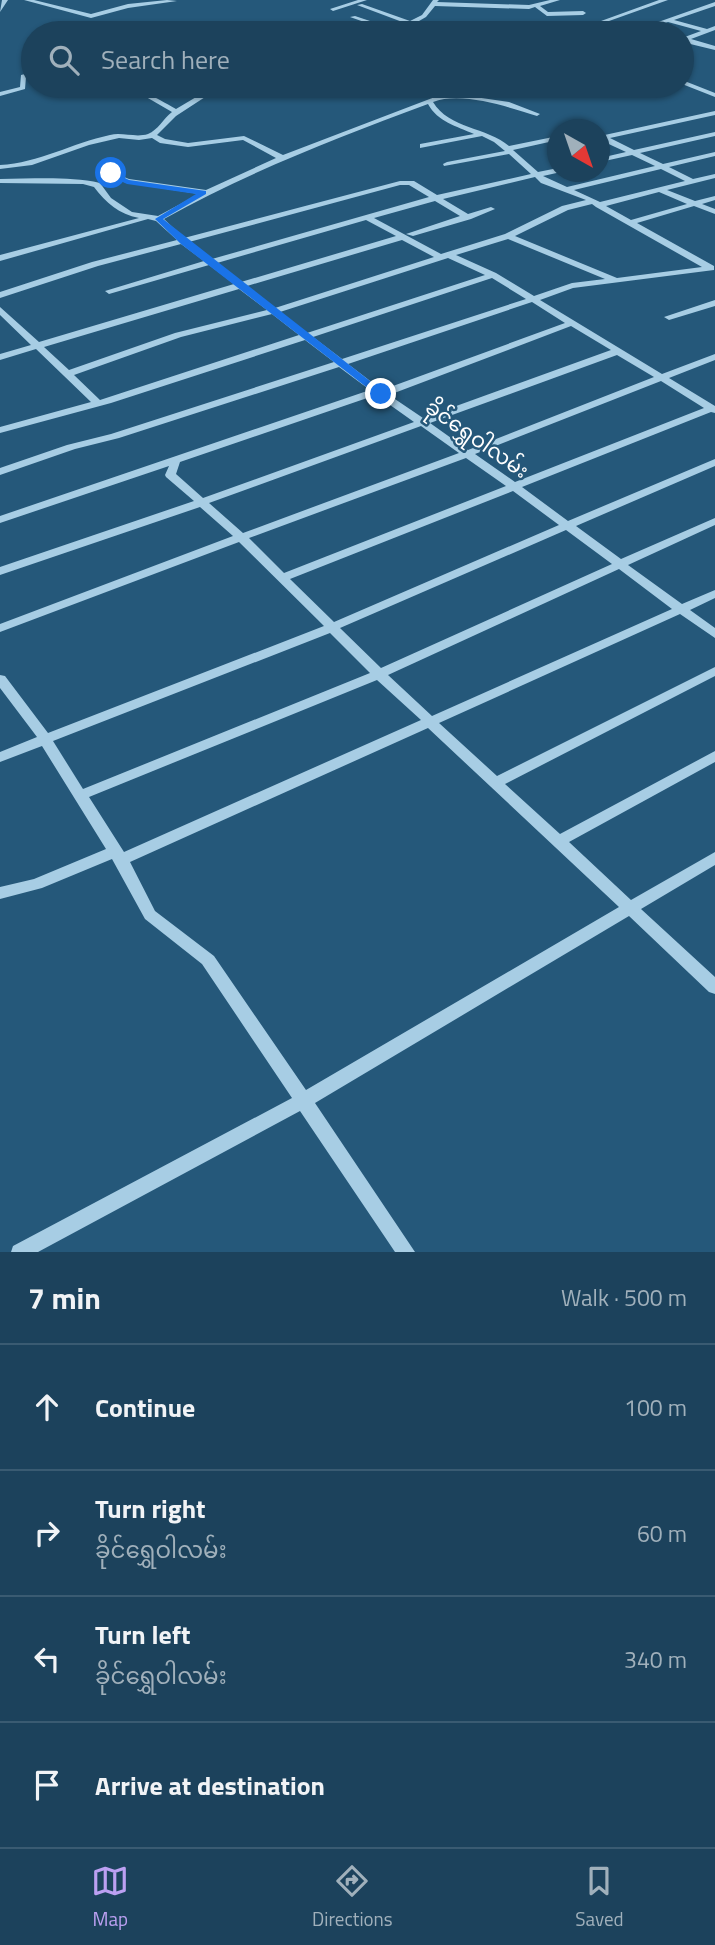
<!DOCTYPE html>
<html lang="en">
<head>
<meta charset="utf-8">
<style>
	:root { --surface:#1c425c; --page:#294d65; --text:#f1f3f6; --muted:#a0b0bb; --line:#3a5b72; --accent:#bca0f2 }
	body { margin:0; font-family:"Titillium Web","Noto Sans Myanmar",sans-serif; background:var(--page); color:var(--text) }
	.compass { position:absolute; left:547px; top:119px; width:63px; height:63px; border-radius:50%; background:var(--surface); box-shadow:0 2px 5px #0004; rotate:140deg }
	.stop { position:absolute; width:21px; height:21px; margin:-16px; border:5px solid #1a73e8; border-radius:50%; background:#fff }
	.stop.end { background:#1a73e8; border-color:#fff; box-shadow:0 2px 7px #0008 }
	.list { margin:0; padding:0; list-style:none }
	h2 { display:flex; justify-content:space-between; align-items:center; height:91px; margin:0; padding:0 28px; font-size:30px }
	h2 small { font-size:23px; font-weight:400; color:var(--muted) }
	.list li { display:grid; grid-template-columns:46px 1fr auto; gap:21px; align-items:center; box-sizing:border-box; height:126px; padding:0 28px; border-top:2px solid var(--line) }
	.list b { display:block; font-size:26px; white-space:nowrap }
	.list p { margin:0; font-size:23px; white-space:nowrap; color:var(--muted) }
	.list em { font-size:23px; font-style:normal; color:var(--muted) }
	.icon { flex:none; width:38px; height:38px; fill:none; stroke:currentColor; stroke-width:2; stroke-linecap:round; stroke-linejoin:round }
	.map { position:relative; flex:none; width:715px; height:1252px; overflow:hidden }
	.search { position:absolute; background:var(--surface); box-shadow:0 2px 5px #0004; left:21px; right:21px; top:21px; height:77px; display:flex; align-items:center; gap:18px; box-sizing:border-box; padding:0 24px; border-radius:38px; color:var(--muted); font-size:26px }
	.sheet { height:595px; background:var(--surface) }
	nav { display:flex; justify-content:space-around; align-items:center; box-sizing:border-box; height:98px; border-top:2px solid var(--line); background:var(--surface); font-size:19px; color:var(--muted) }
	nav a { display:grid; justify-items:center; gap:4px }
	nav .on { color:var(--accent) }
	.map>svg:first-child { display:block }
	.lines { fill:none; stroke-linecap:round; stroke-linejoin:round }
	.minor { fill:#a7cde4; fill-rule:evenodd }
	.route { fill:#1a73e8 }
	.labels { text-anchor:middle; stroke-width:5; stroke-linejoin:round; paint-order:stroke }
	.far-street-label { font-size:21px; fill:#fff; stroke:#25587a }
</style>
</head>
<body>
<div class="map">
<svg width="715" height="1252" viewBox="0 0 715 1252">
	<rect width="100%" height="100%" fill="#25587a"/>
	<g class="lines">
		<!-- minor -->
		<path class="minor" d="M2,0h6l-8,12z
			M24,0h10l57,14 37,-10 39,-4 10,1 -49,7 -37,10z
			M358,0h9l-34,11 -3,-2z
			M433,0h6l-2,2 92,3 21,-5h10l-20,6 8,6 35,-1 3,2 -3,2 -36,1 -12,-9 -6,2 -94,-3 -9,11 -7,4 39,6 2,3 -46,-6 -19,9h-7l2,-2 -40,-14 5,-1 39,13 11,-6 -48,-18 5,-1 48,17 12,-6z
			M659,0h9l-73,26 -5,-1z
			M715,2v4l-41,14 33,9 8,-3v4l-24,9 24,7v4l-33,-8v-4l19,-7 -33,-9 -33,11h-8z
			M33,72v4l-7,1 -1,12 -25,7v-4l20,-5 1,-12z
			M682,80l33,13v4l-33,-13z
			M111,86c25,0 44,11 65,23l37,-22 9,-1 -46,30 -19,19 8,4 23,4 56,-7 39,19 144,-55 38,-14h8l-19,8 55,8 31,12 -3,2c-29,-9 -75,-25 -104,-14 16,27 54,25 76,44l49,-10v4l-45,10 25,22 20,-4v4h3l-18,4 24,11 88,-21 -23,-11 -32,7v-4l26,-6 -26,-12v-4l115,-25v4l-105,23 24,12 81,-18v4l-75,17 23,11 52,-12v4l-46,11 24,12 22,-5v4l-48,12 28,11 20,-5v4l-13,4 13,5v5l-21,-8 -57,17 77,43v4l-141,18 -33,12 122,74 53,-20v6l-46,18 46,28v7l-4,-1 -189,75 46,34 147,-62v7l-139,60 45,33 94,-41v7l-87,40 54,39 33,-14v8l-25,12 25,18v10l-35,-24 -241,109 58,53 218,-109v9l-210,108 55,50 155,-83v11l-146,80 62,58 84,-48v13l-74,44 74,68v17l-6,-2 -80,-76 -314,187 100,149h-20l-95,-141 -262,141h-27l2,-6 279,-148 -90,-134 -57,-45 -33,-60 -70,29 -42,11v-12l34,-8 72,-30 -64,-103 -42,16v-10l37,-15 -37,-49v-13l5,1 43,57 276,-107 -85,-84 -239,90v-8l233,-88 -33,-29 -200,68v-8l194,-66 -28,-24 -1,-2 4,-9 -169,57v-7l370,-126 -31,-23 -220,71 -44,11 -75,26v-7l67,-23 44,-11 223,-72 -29,-22 -194,63 -111,30v-6l91,-25 -55,-53 -36,11v-6l31,-9 -31,-30v-8l39,35 195,-58 -25,-19 -100,29 -4,-3 99,-30 -23,-17 -83,22 -98,32v-6l92,-30 85,-22 -21,-19 -8,-2 -148,42v-6l139,-37c-20,-4 -33,-15 -45,-31l-11,-3 -83,-1v-4c33,0 68,-3 100,4l11,15 21,14 26,4 41,-22 -72,-11 -31,-11v-4h6l27,11 77,11 70,-32 -33,-18 -55,7 -28,-4 -8,-5 -13,2 -20,-2 -30,7 -57,20 -32,4v-4c39,-2 72,-22 110,-30 12,-3 26,3 38,-1 10,-4 15,-15 24,-22l-31,-18zM428,104c10,18 28,22 46,30l-54,10v4l62,-12 12,6 11,9 -58,11 -4,2 1,2 65,-12 22,20 -94,21 -23,-14h-14l-216,57 -20,-19c84,-47 173,-81 264,-115zM661,169l24,12 -85,21 -26,-12zM535,177l6,6 45,17 -24,6 -57,28 -64,20 -67,-36 61,-17 25,15 -54,18 7,2 58,-17 24,-10 -4,-2 -23,7 -25,-15zM400,185h9l20,12 -217,62 -23,-17zM659,192l28,12 -56,16 -25,-14zM592,204l4,3 106,60 -85,11 -102,-42 53,-26zM366,220l30,16 -155,46 -24,-19zM508,239l97,40 -33,4 -38,13 -38,-23 -40,-18zM402,240l32,17 -159,51 -28,-22zM448,258l37,17 -178,58 -27,-21zM492,278l34,21 -184,60 -29,-22zM239,289l28,21 -92,23 -106,37 -25,-23zM532,302l33,21 -183,67 -34,-26zM272,314l27,21 -199,65 -26,-25 107,-38zM571,326l40,24 -188,68 -34,-23zM617,355l37,22 -186,73 -38,-27zM661,381l43,27 -189,74 -40,-28zM376,395l38,27 -211,76 -27,-24 4,-12zM421,426l38,27 -216,80 -34,-30zM466,458l40,28 -222,87 -35,-35zM513,491l46,34 -225,97 -44,-43zM566,530l46,34 -231,104 -41,-40zM619,569l53,40 -240,107 -44,-41zM330,633l40,40 -287,116 -30,-48zM377,680l44,40 -297,132 -35,-55zM428,728l191,179 -313,183 -92,-134 -59,-45 -25,-49z
			M657,86h12l-44,10 -3,-2z
			M715,300v6l-46,14 -5,-3z"/>
	</g>
	<!-- route -->
	<path class="route" d="M111,171l18,9 77,11v3l-43,25 221,173v4h-6l-197,-152 -26,-25 41,-25 -69,-10 -19,-9z"/>
	<g class="labels">
		<!-- far-street labels -->
		<g class="far-street-label">
			<text transform="translate(477 439) rotate(35)" y="7">ခိုင်ရွှေဝါလမ်း</text>
		</g>
	</g>
</svg>
<svg class="compass" viewBox="-18 -18 36 36"><path d="M0-13l5 13h-10z" fill="#e53935"/><path d="M0 13l5-13h-10z" fill="#a0b0bb"/></svg>
<div class="stop" style="left:111px;top:173px"></div>
<div class="stop end" style="left:381px;top:394px"></div>
<div class="search"><svg class="icon" aria-label="search" viewBox="0 0 24 24"><circle cx="10" cy="10" r="6"/><path d="M15 15l6 6"/></svg>Search here</div>
</div>
<section class="sheet">
<h2>7 min<small>Walk · 500 m</small></h2>
<ul class="list">
<li><svg class="icon" aria-label="ahead" viewBox="0 0 24 24"><path d="M12 20V5M6 11l6-6 6 6"/></svg><div><b>Continue</b></div><em>100 m</em></li>
<li><svg class="icon" aria-label="right" viewBox="0 0 24 24"><path d="M7 20v-9h11M14 6l5 5-5 5"/></svg><div><b>Turn right</b><p>ခိုင်ရွှေဝါလမ်း</p></div><em>60 m</em></li>
<li><svg class="icon" aria-label="left" viewBox="0 0 24 24"><path d="M17 20v-9H6M10 6l-5 5 5 5"/></svg><div><b>Turn left</b><p>ခိုင်ရွှေဝါလမ်း</p></div><em>340 m</em></li>
<li><svg class="icon" aria-label="arrive" viewBox="0 0 24 24"><path d="M6 21V4h12l-3 4 3 4H6"/></svg><div><b>Arrive at destination</b></div></li>
</ul>
</section>
<nav>
<a class="on"><svg class="icon" aria-label="map" viewBox="0 0 24 24"><path d="M3 6l6-2 6 2 6-2v14l-6 2-6-2-6 2zM9 4v14M15 6v14"/></svg>Map</a>
<a><svg class="icon" aria-label="directions" viewBox="0 0 24 24"><path d="M12 3l9 9-9 9-9-9zM9 14v-3h6M13 9l2 2-2 2"/></svg>Directions</a>
<a><svg class="icon" aria-label="saved" viewBox="0 0 24 24"><path d="M7 4h10v16l-5-4-5 4z"/></svg>Saved</a>
</nav>
</body>
</html>
